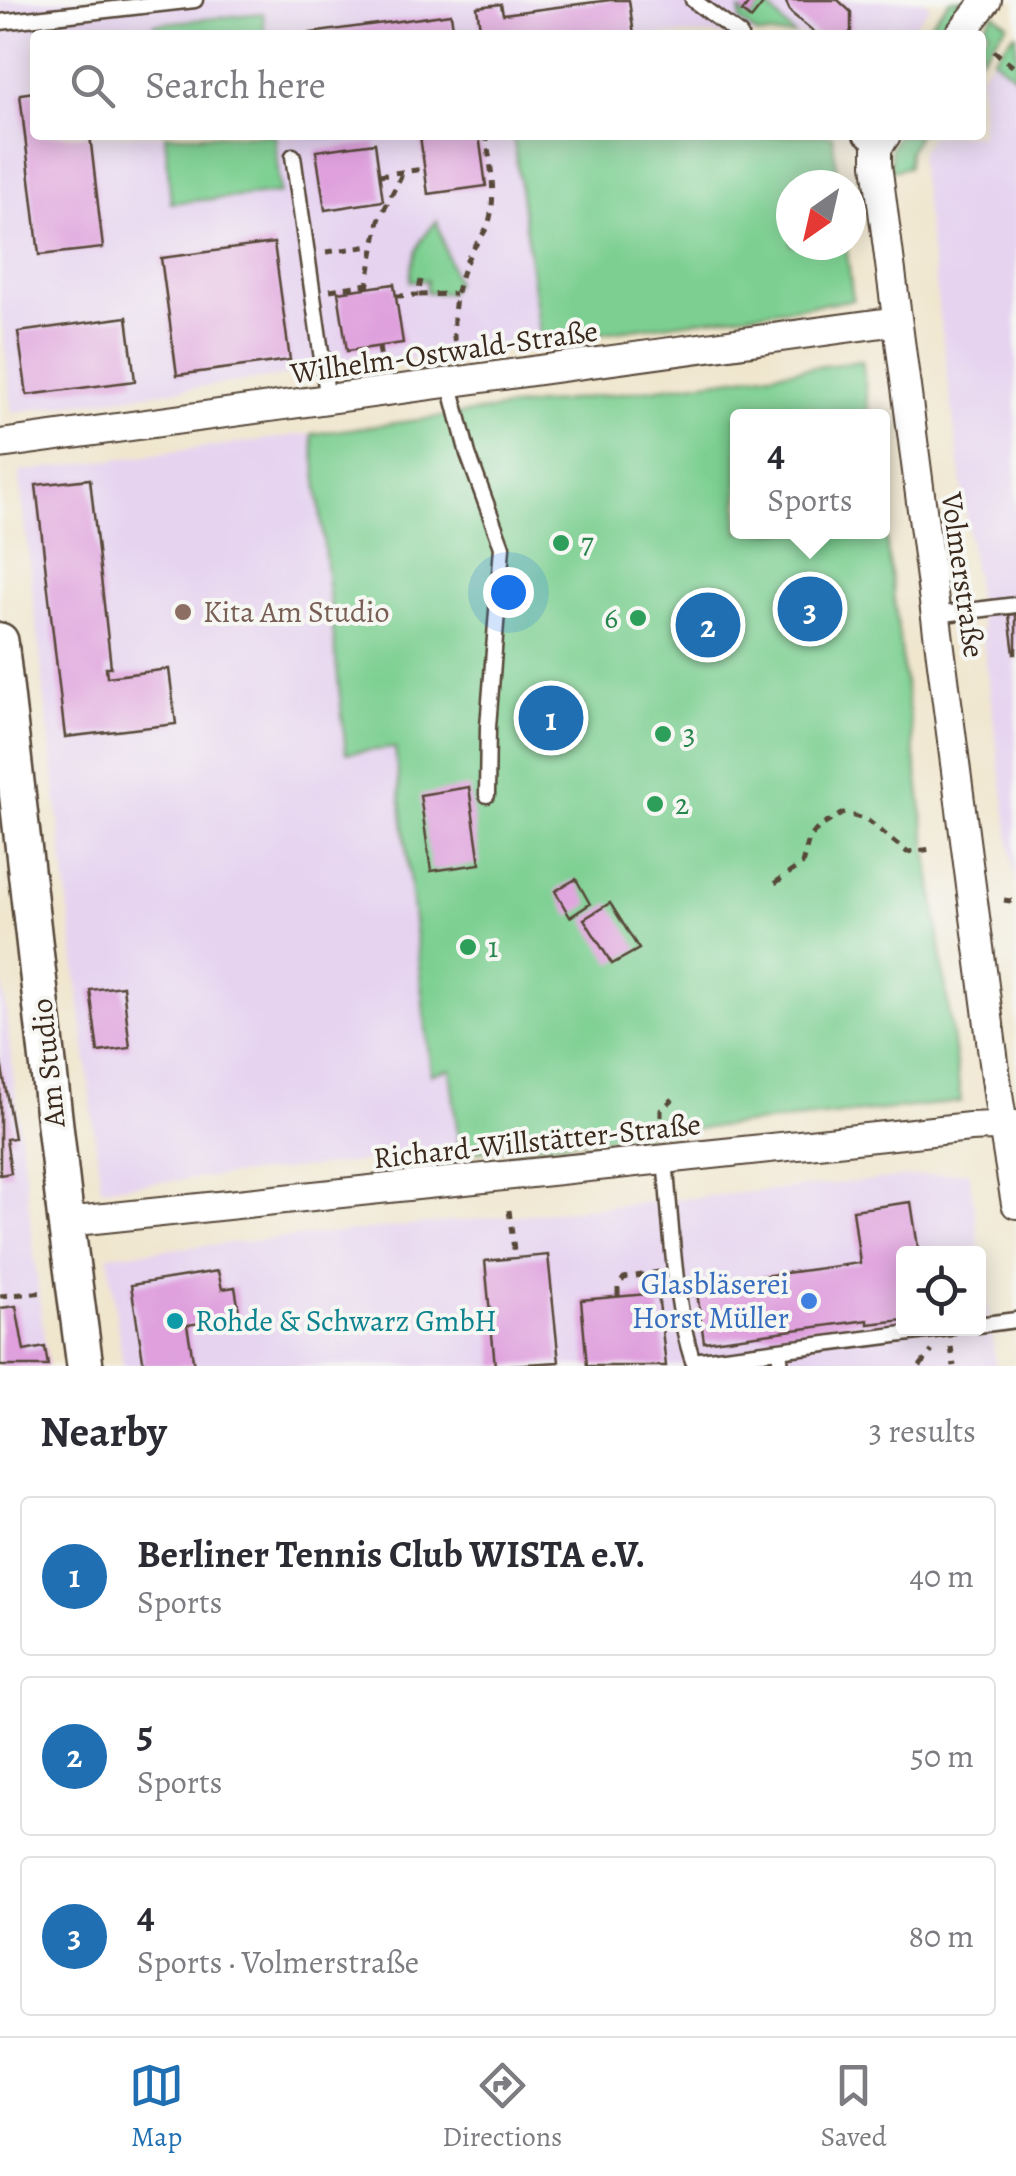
<!DOCTYPE html>
<html lang="en">
<head>
<meta charset="utf-8">
<style>
	:root { --surface:#fff; --page:#f2f2f3; --text:#2b2b33; --muted:#7c7c81; --line:#e1e1e2; --accent:#1f6fb2 }
	body { margin:0; font-family:Alegreya,serif; background:var(--page); color:var(--text) }
	.controls { position:absolute; right:30px; bottom:30px; display:grid; overflow:hidden; border-radius:10px; box-shadow:0 5px 25px #0003 }
	.controls button { width:90px; height:90px; display:grid; place-items:center; padding:0; border:0; border-bottom:2px solid var(--line); background:var(--surface); color:var(--text); font:50px sans-serif }
	.compass { position:absolute; left:776px; top:170px; width:90px; height:90px; border-radius:50%; background:var(--surface); box-shadow:0 5px 25px #0003; rotate:214deg }
	.you { position:absolute; left:508px; top:592px; width:35px; height:35px; margin:-25px; border:8px solid #fff; border-radius:50%; background:#1a73e8; box-shadow:0 0 0 15px #1a73e833 }
	.badge { display:grid; place-items:center; width:65px; height:65px; border-radius:50%; background:var(--accent); color:#fff; font-size:32px; font-weight:700 }
	.pin { position:absolute; translate:-50% -50%; border:5px solid #fff; box-shadow:0 2px 10px #0006 }
	.popup { position:absolute; left:730px; top:409px; width:160px; height:130px; box-sizing:border-box; display:grid; place-content:center; border-radius:10px; background:var(--surface); filter:drop-shadow(0 2px 8px #0005); font-size:32px; white-space:nowrap; color:var(--muted) }
	.popup b { font-size:38px; color:var(--text) }
	.popup::after { content:''; position:absolute; left:50%; top:100%; margin-left:-20px; border:20px solid transparent; border-top-color:var(--surface) }
	.list { margin:0; padding:0; list-style:none }
	h2 { display:flex; justify-content:space-between; align-items:center; height:130px; margin:0; padding:0 40px; font-size:42px }
	h2 small { font-size:32px; font-weight:400; color:var(--muted) }
	.list li { display:grid; grid-template-columns:65px 1fr auto; gap:30px; align-items:center; box-sizing:border-box; height:160px; margin:0 20px 20px; padding:0 20px; border:2px solid var(--line); border-radius:10px }
	.list b { display:block; font-size:38px; white-space:nowrap }
	.list p { margin:0; font-size:32px; white-space:nowrap; color:var(--muted) }
	.list em { font-size:32px; font-style:normal; color:var(--muted) }
	.icon { flex:none; width:55px; height:55px; fill:none; stroke:currentColor; stroke-width:2; stroke-linecap:round; stroke-linejoin:round }
	.map { position:relative; flex:none; width:1016px; height:1366px; overflow:hidden }
	.search { position:absolute; background:var(--surface); box-shadow:0 5px 25px #0003; left:30px; right:30px; top:30px; height:110px; display:flex; align-items:center; gap:25px; box-sizing:border-box; padding:0 35px; border-radius:10px; color:var(--muted); font-size:38px }
	.sheet { height:670px; background:var(--surface) }
	nav { display:flex; justify-content:space-around; align-items:center; box-sizing:border-box; height:140px; border-top:2px solid var(--line); background:var(--surface); font-size:28px; color:var(--muted) }
	nav a { display:grid; justify-items:center; gap:5px }
	nav .on { color:var(--accent) }
	.map>svg:first-child { display:block }
	.built { fill:#e6d3f0; fill-rule:evenodd }
	.green { fill:#7ccf91; stroke:#5c7c58; stroke-width:2.5 }
	.building { fill:#dfa0dd }
	.lines { fill:none; stroke-linecap:round; stroke-linejoin:round }
	.service-casing { stroke:#564638; stroke-width:19 }
	.minor-casing { stroke:#564638; stroke-width:32 }
	.tertiary-casing { stroke:#564638; stroke-width:40 }
	.path { stroke:#564638; stroke-width:5; stroke-dasharray:8 8; stroke-linecap:butt }
	.service { stroke:#fff; stroke-width:14 }
	.minor { stroke:#fff; stroke-width:28 }
	.tertiary { stroke:#fff; stroke-width:35 }
	.leisure-dot { fill:#2e9e5b; stroke:#f6f6f2; stroke-width:4 }
	.education-dot { fill:#8d6e63; stroke:#f6f6f2; stroke-width:4 }
	.shop-dot { fill:#3f7fe0; stroke:#f6f6f2; stroke-width:4 }
	.culture-dot { fill:#0f9aa8; stroke:#f6f6f2; stroke-width:4 }
	.labels { text-anchor:middle; stroke-width:8; stroke-linejoin:round; paint-order:stroke }
	.street-label { font-size:30px; fill:#3b2a1e; stroke:#f6f6f2 }
	.leisure-label { font-size:30px; fill:#27864d; stroke:#f6f6f2; text-anchor:start }
	.education-label { font-size:30px; fill:#785e54; stroke:#f6f6f2; text-anchor:start }
	.shop-label { font-size:30px; fill:#366cbe; stroke:#f6f6f2; text-anchor:end }
	.culture-label { font-size:30px; fill:#0d838f; stroke:#f6f6f2; text-anchor:start }
</style>
</head>
<body>
<div class="map">
<svg width="1016" height="1366" viewBox="0 0 1016 1366">
	<rect width="100%" height="100%" fill="#f6f6f2"/>
	<filter id="ink" filterUnits="userSpaceOnUse"><feTurbulence type="fractalNoise" baseFrequency=".01" numOctaves="2"/><feDisplacementMap in="SourceGraphic" scale="20" xChannelSelector="R" yChannelSelector="G"/><feConvolveMatrix kernelMatrix="1 2 1 2 8 2 1 2 1" color-interpolation-filters="sRGB"/></filter>
	<filter id="wash" filterUnits="userSpaceOnUse"><feTurbulence type="fractalNoise" baseFrequency=".0048" numOctaves="4" result="noise"/><feDisplacementMap in="SourceGraphic" scale="40" xChannelSelector="R" yChannelSelector="G"/><feGaussianBlur stdDeviation="2.25" result="paint"/><feColorMatrix in="noise" values="0 0 0 0 0 0 0 0 0 0 0 0 0 0 0 0 0 1.4 0 .05"/><feComposite in="paint" operator="in"/></filter>
	<g filter="url(#wash)">
		<rect width="100%" height="100%" fill="#f0e6ce"/>
		<!-- built -->
		<path class="built" d="M0,0h923l7,6 -24,29h-871v100h797l7,50h-48v60h55l7,55 -841,112 -12,-105z
			M993,58l23,19v811l-97,-726 1,-9 11,-18h50v-62z
			M862,361l7,55h-131v116h144l1,-15 78,585 -860,86 -82,-716z
			M0,961l45,386 -45,19z
			M969,1171l27,195h-873l-15,-111zM904,1254h74v74h-74z"/>
		<!-- green -->
		<path class="green" d="M950,0h21l-6,9 -7,-4 -24,30 -11,-3z
			M764,2l30,33h-36l-18,-14v-10l11,8z
			M263,13l2,22h-110l-1,-11z
			M994,13l14,11 -27,33v-17l8,-10 -5,-4z
			M1015,33h1v44l-23,-19z
			M165,135h110l5,58 -109,10z
			M513,135h319l7,50h-48v60h55l7,55 -312,41z
			M897,135h21l-9,16 -1,16 -17,4v-23z
			M437,221l18,61 -6,11 -23,-1 1,-12 -17,1c2,-24 9,-43 27,-60z
			M862,361l7,55h-131v116h144l1,-15 78,585 -501,51 -10,-84 -19,5 -36,-326 -49,5 -34,-319z"/>
		<g id="blocks">
			<!-- building -->
			<path class="building" d="M610,0h19l5,35h-153l-4,-28 24,-3 2,10z
				M751,0h15l-15,19 -9,-7z
				M785,0h53l13,12v19l-3,4h-30l-27,-22z
				M451,14l3,21h-144v-2z
				M35,92v43h55l13,113 -64,7 -19,-161z
				M479,135l7,51 -58,8 -8,-58z
				M375,143l8,58 -58,9 -9,-59z
				M274,243l16,117 -113,15 -16,-117z
				M394,284l9,59 -56,8 -9,-59z
				M127,317l8,64 -108,14 -9,-63z
				M90,479l21,188h-5l1,10 62,-8 7,55 -111,13 -29,-252z
				M1016,614v40h-2l-5,-39z
				M469,787l11,77 -49,7 -11,-76z
				M576,879l14,25 -20,13 -15,-26z
				M610,903l29,46 -27,15 -28,-45z
				M123,986l7,62 -32,4 -8,-62z
				M0,1056l14,82 -8,1 5,34 -11,2z
				M911,1202l8,52h-15v66l-36,4v-4l-164,22 -8,-57 164,-22 -7,-53z
				M548,1255l11,107 -64,4 -10,-105z
				M218,1271l4,18 13,-2 5,30 -53,8 7,41h-50l-13,-81z
				M658,1293l8,73h-79l-6,-66z
				M16,1306l8,45 21,-4 3,19h-48v-58z"/>
		</g>
	</g>
	<g filter="url(#ink)">
		<use href="#blocks" fill-opacity="0" stroke="#564638" stroke-width="2.5"/>
		<g class="lines">
			<!-- service casing -->
			<g class="service-casing">
				<path id="service" d="M693,0l47,35
					M0,22l195,-22
					M861,135l16,13
					M293,156l35,245
					M450,385l18,69 34,93 -14,180 -1,68
					M936,615l80,-10
					M665,1160c6,60 9,147 28,201l257,-33
					M978,1325l38,-5
					M779,1351l2,15"/>
			</g>
			<!-- minor casing -->
			<g class="minor-casing">
				<path id="minor" d="M959,35l28,-35
					M886,135l-9,13v16l122,937 17,103
					M0,444l897,-123
					M66,1222l904,-95 46,-2"/>
			</g>
			<!-- tertiary casing -->
			<g class="tertiary-casing">
				<path id="tertiary" d="M0,641l66,581 19,144"/>
			</g>
			<!-- path -->
			<path class="path" d="M994,51l22,18
				M379,175l45,-6
				M326,252l46,-6
				M421,280l-3,15 37,-1
				M367,288l12,-68 24,-48
				M330,290l37,-6
				M396,296l22,-1
				M379,347l3,19
				M456,357c-5,-36 -2,-69 13,-101 6,-12 16,-22 20,-34 8,-28 1,-59 -3,-87
				M775,883l27,-19 7,-25 9,-11 25,-15 24,7 40,32 26,-3
				M1004,900l12,2
				M661,1133v-23l12,-11
				M509,1210l6,48
				M0,1296l46,-4
				M618,1296v-10l6,-8 35,-6
				M951,1347l3,19
				M920,1366l12,-15"/>
			<!-- service -->
			<use href="#service" class="service"/>
			<!-- minor -->
			<use href="#minor" class="minor"/>
			<!-- tertiary -->
			<use href="#tertiary" class="tertiary"/>
		</g>
	</g>
	<!-- markers -->
	<g class="leisure-dot">
		<circle cx="561" cy="543" r="10"/>
		<circle cx="638" cy="618" r="10"/>
		<circle cx="663" cy="734" r="10"/>
		<circle cx="655" cy="804" r="10"/>
		<circle cx="468" cy="947" r="10"/>
	</g>
	<circle class="education-dot" cx="183" cy="612" r="10"/>
	<circle class="shop-dot" cx="809" cy="1301" r="10"/>
	<circle class="culture-dot" cx="175" cy="1321" r="10"/>
	<g class="labels">
		<!-- street labels -->
		<g class="street-label">
			<text transform="translate(444 352) rotate(-8)" y="10">Wilhelm-Ostwald-Straße</text>
			<text transform="translate(963 575) rotate(82)" y="10">Volmerstraße</text>
			<text transform="translate(48 1063) rotate(-96)" y="10">Am Studio</text>
			<text transform="translate(537 1141) rotate(-6)" y="10">Richard-Willstätter-Straße</text>
		</g>
		<!-- leisure labels -->
		<g class="leisure-label">
			<text x="581" y="553">7</text>
			<text x="618" y="628" text-anchor="end">6</text>
			<text x="683" y="744">3</text>
			<text x="675" y="814">2</text>
			<text x="488" y="957">1</text>
		</g>
		<!-- education labels -->
		<g class="education-label">
			<text x="203" y="622">Kita Am Studio</text>
		</g>
		<!-- shop labels -->
		<g class="shop-label">
			<text x="789" y="1294">Glasbläserei<tspan x="789" dy="34">Horst Müller</tspan></text>
		</g>
		<!-- culture labels -->
		<g class="culture-label">
			<text x="195" y="1331">Rohde &amp; Schwarz GmbH</text>
		</g>
	</g>
</svg>
<div class="controls">
<button><svg class="icon" aria-label="locate" viewBox="0 0 24 24"><circle cx="12" cy="12" r="6"/><path d="M12 2v4M12 18v4M2 12h4M18 12h4"/></svg></button>
</div>
<svg class="compass" viewBox="-18 -18 36 36"><path d="M0-13l5 13h-10z" fill="#e53935"/><path d="M0 13l5-13h-10z" fill="#7c7c81"/></svg>
<div class="you"></div>
<div class="pin badge" style="left:551px;top:718px">1</div>
<div class="pin badge" style="left:708px;top:625px">2</div>
<div class="pin badge" style="left:810px;top:609px">3</div>
<div class="popup"><b>4</b>Sports</div>
<div class="search"><svg class="icon" aria-label="search" viewBox="0 0 24 24"><circle cx="10" cy="10" r="6"/><path d="M15 15l6 6"/></svg>Search here</div>
</div>
<section class="sheet">
<h2>Nearby<small>3 results</small></h2>
<ul class="list">
<li><span class="badge">1</span><div><b>Berliner Tennis Club WISTA e.V.</b><p>Sports</p></div><em>40 m</em></li>
<li><span class="badge">2</span><div><b>5</b><p>Sports</p></div><em>50 m</em></li>
<li><span class="badge">3</span><div><b>4</b><p>Sports · Volmerstraße</p></div><em>80 m</em></li>
</ul>
</section>
<nav>
<a class="on"><svg class="icon" aria-label="map" viewBox="0 0 24 24"><path d="M3 6l6-2 6 2 6-2v14l-6 2-6-2-6 2zM9 4v14M15 6v14"/></svg>Map</a>
<a><svg class="icon" aria-label="directions" viewBox="0 0 24 24"><path d="M12 3l9 9-9 9-9-9zM9 14v-3h6M13 9l2 2-2 2"/></svg>Directions</a>
<a><svg class="icon" aria-label="saved" viewBox="0 0 24 24"><path d="M7 4h10v16l-5-4-5 4z"/></svg>Saved</a>
</nav>
</body>
</html>
